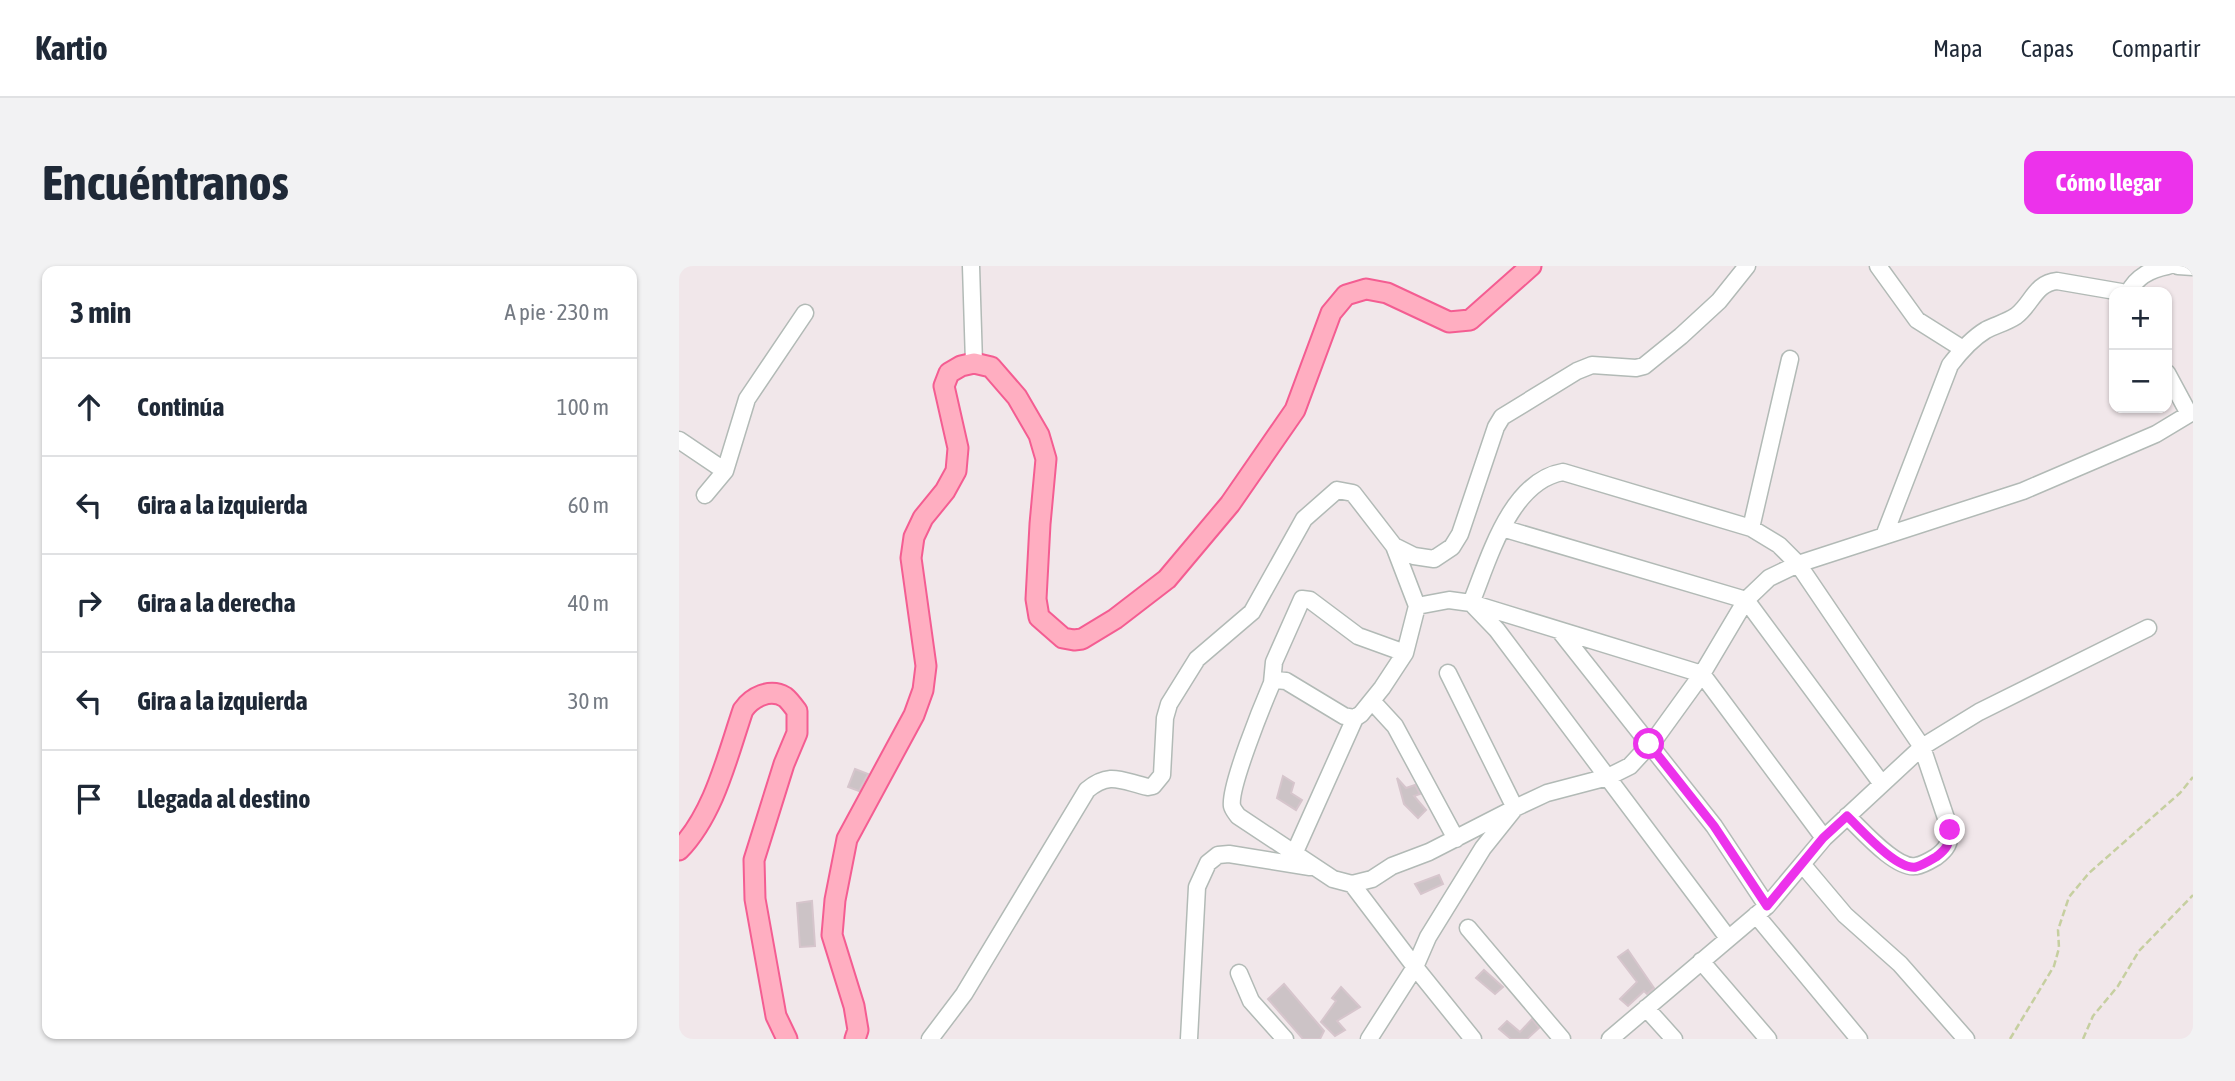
<!DOCTYPE html>
<html lang="es">
<head>
<meta charset="utf-8">
<style>
	:root { --surface:#fff; --page:#f2f2f3; --text:#1f2937; --muted:#747a83; --line:#e0e1e3; --accent:#ec32eb }
	body { margin:0; font-family:"Asap Condensed",sans-serif; background:var(--page); color:var(--text) }
	.controls { position:absolute; right:21px; top:21px; display:grid; overflow:hidden; border-radius:14px; box-shadow:0 2px 5px #0004 }
	.controls button { width:63px; height:63px; display:grid; place-items:center; padding:0; border:0; border-bottom:2px solid var(--line); background:var(--surface); color:var(--text); font:35px sans-serif }
	.stop { position:absolute; width:21px; height:21px; margin:-16px; border:5px solid #ec32eb; border-radius:50%; background:#fff }
	.stop.end { background:#ec32eb; border-color:#fff; box-shadow:0 2px 7px #0008 }
	.list { margin:0; padding:0; list-style:none }
	h2 { display:flex; justify-content:space-between; align-items:center; height:91px; margin:0; padding:0 28px; font-size:30px }
	h2 small { font-size:23px; font-weight:400; color:var(--muted) }
	.list li { display:grid; grid-template-columns:46px 1fr auto; gap:21px; align-items:center; box-sizing:border-box; height:98px; padding:0 28px; border-top:2px solid var(--line) }
	.list b { display:block; font-size:26px; white-space:nowrap }
	.list em { font-size:23px; font-style:normal; color:var(--muted) }
	.icon { flex:none; width:38px; height:38px; fill:none; stroke:currentColor; stroke-width:2; stroke-linecap:round; stroke-linejoin:round }
	.map { position:relative; flex:none; width:1514px; height:773px; overflow:hidden; border-radius:14px }
	header { display:flex; align-items:center; gap:42px; box-sizing:border-box; height:98px; padding:0 35px; background:var(--surface); border-bottom:2px solid var(--line) }
	header strong { font-size:33px }
	nav { display:flex; gap:38px; margin-inline-start:auto; font-size:24px }
	.intro { display:flex; align-items:center; justify-content:space-between; box-sizing:border-box; height:168px; padding:0 42px }
	h1 { margin:0; font-size:49px }
	.button { padding:18px 32px; border-radius:14px; background:var(--accent); color:#fff; font-size:24px; font-weight:700 }
	main { display:flex; gap:42px; padding:0 42px }
	aside { flex:1; background:var(--surface); border-radius:14px; box-shadow:0 2px 5px #0004 }
	.map>svg:first-child { display:block }
	.building { fill:#ccc3c6; stroke:#d6c5cc; stroke-width:2 }
	.lines { fill:none; stroke-linecap:round; stroke-linejoin:round }
	.minor-casing { stroke:#b2bab6; stroke-width:19 }
	.major-casing { stroke:#f45d92; stroke-width:23 }
	.path { stroke:#c6cfa0; stroke-width:2.5; stroke-dasharray:7 3.5; stroke-linecap:butt }
	.minor { stroke:#fff; stroke-width:16 }
	.major { stroke:#ffaec1; stroke-width:19 }
	.route { stroke:#ec32eb; stroke-width:9 }
</style>
</head>
<body>
<header>
<strong>Kartio</strong>
<nav><a>Mapa</a><a>Capas</a><a>Compartir</a></nav>
</header>
<div class="intro"><h1>Encuéntranos</h1><a class="button">Cómo llegar</a></div>
<main>
<aside>
<h2>3 min<small>A pie · 230 m</small></h2>
<ul class="list">
<li><svg class="icon" aria-label="ahead" viewBox="0 0 24 24"><path d="M12 20V5M6 11l6-6 6 6"/></svg><div><b>Continúa</b></div><em>100 m</em></li>
<li><svg class="icon" aria-label="left" viewBox="0 0 24 24"><path d="M17 20v-9H6M10 6l-5 5 5 5"/></svg><div><b>Gira a la izquierda</b></div><em>60 m</em></li>
<li><svg class="icon" aria-label="right" viewBox="0 0 24 24"><path d="M7 20v-9h11M14 6l5 5-5 5"/></svg><div><b>Gira a la derecha</b></div><em>40 m</em></li>
<li><svg class="icon" aria-label="left" viewBox="0 0 24 24"><path d="M17 20v-9H6M10 6l-5 5 5 5"/></svg><div><b>Gira a la izquierda</b></div><em>30 m</em></li>
<li><svg class="icon" aria-label="arrive" viewBox="0 0 24 24"><path d="M6 21V4h12l-3 4 3 4H6"/></svg><div><b>Llegada al destino</b></div></li>
</ul>
</aside>
<div class="map">
<svg width="1514" height="773" viewBox="0 0 1514 773">
	<rect width="100%" height="100%" fill="#f1e7ea"/>
	<!-- building -->
	<path class="building" d="M176,503l13,5 -9,17 -11,-4z
		M604,510l11,7 -3,10 11,7 -6,10 -19,-12z
		M718,512l9,10 9,-3 5,9 -6,2 12,14 -8,8 -14,-14z
		M760,609l4,9 -22,10 -6,-10z
		M133,635l3,45 -15,1 -3,-44z
		M949,684l26,38 -7,6 -3,-3 -16,15 -8,-7 17,-17 -19,-25z
		M805,704l19,17 -8,7 -19,-16z
		M605,718l40,47 -4,8h-17l-35,-40z
		M662,721l19,20 -23,14 8,9 -10,6 -14,-14 15,-21 -4,-3z
		M853,753l7,9 -12,11h-16l-12,-10 8,-8 13,11z"/>
	<g class="lines">
		<!-- minor casing -->
		<g class="minor-casing">
			<path id="minor" d="M292,0l3,97
				M1199,0l39,54 46,29
				M1499,0l15,1
				M1450,26c7,-15 23,-23 39,-26
				M0,174l46,31
				M26,229l20,-24 22,-72 58,-86
				M823,262l244,72 136,184
				M1072,262l39,-169
				M1205,270l66,-171c10,-13 21,-26 36,-35 10,-5 21,-8 30,-14 16,-12 19,-33 41,-35l64,11
				M715,280l20,10 20,3 18,-12 8,-13 36,-107 6,-10 75,-46 15,-6 44,3 8,-2 37,-30 38,-35 28,-35
				M738,340l32,-6 22,3 231,71 122,164
				M880,364l155,196 53,80 -157,133
				M593,417l2,-21 28,-63 8,1 48,36 47,17
				M693,435l23,25 61,113
				M615,588l61,-136
				M1123,598l43,51 55,49 66,75
				M673,618l63,83 58,72
				M1088,640l57,-68 98,-91 57,-35 169,-84
				M1077,649l103,124
				M789,662l94,111
				M1049,672l-231,-308 -26,-27c18,-44 39,-122 92,-131l188,56 28,17 19,19 124,183 28,83c0,13 -3,19 -14,27 -5,3 -13,8 -20,9 -20,4 -55,-37 -69,-50
				M1022,695l67,78
				M560,707l12,28 34,38
				M967,742l28,31
				M251,773l34,-45 123,-204c23,-19 34,-9 61,-3l5,-1 9,-11 3,-57 4,-14 28,-45 55,-47 52,-93 33,-29 16,3 41,53 23,60 -12,47 -23,35 -21,26 -6,4 -11,-2 -58,-35 -10,-1 -4,3c-9,21 -43,104 -40,123 1,4 4,7 6,10l95,63 19,5 20,-5 20,-13 37,-14 86,-44 -67,-135
				M510,773l8,-152 11,-24 10,-8 11,-1 81,13
				M690,773l46,-72 13,-30 55,-89 32,-40 32,-15 61,-16 22,-11 25,-27 47,-65 44,-74 23,-22 29,-14 225,-73 133,-57 33,-20 -22,-41"/>
		</g>
		<!-- major casing -->
		<g class="major-casing">
			<path id="major" d="M0,584c35,-36 48,-93 64,-140 9,-13 27,-22 42,-13 4,3 9,10 12,14v22l-13,31 -30,96 1,39 21,117 11,23
				M176,773l3,-9 -4,-24 -22,-71 3,-35 12,-61 67,-124 9,-25 3,-24 -15,-108 3,-21 9,-19 22,-27 11,-20 2,-23 -14,-62 5,-13 12,-7 13,-3 17,4 26,30 22,38 7,24 -6,65 -4,75 3,18 24,21 11,2 8,-1 33,-20 52,-40 63,-75 65,-94 36,-97 15,-18 20,-6 21,4 62,29 21,-2 61,-54"/>
		</g>
		<!-- path -->
		<path class="path" d="M1331,773l44,-73 5,-18 -1,-18 11,-33 20,-24 91,-80 13,-16
			M1404,773l10,-23 25,-30 21,-35 54,-56"/>
		<!-- minor -->
		<use href="#minor" class="minor"/>
		<!-- major -->
		<use href="#major" class="major"/>
	</g>
	<g class="lines">
		<!-- route -->
		<path class="route" d="M970,478l65,82 53,80 56,-68 24,-22c14,13 49,54 69,51 7,-2 15,-7 20,-10 11,-8 14,-14 14,-27"/>
	</g>
</svg>
<div class="controls">
<button>+</button>
<button>−</button>
</div>
<div class="stop" style="left:970px;top:478px"></div>
<div class="stop end" style="left:1271px;top:564px"></div>
</div>
</main>
</body>
</html>
